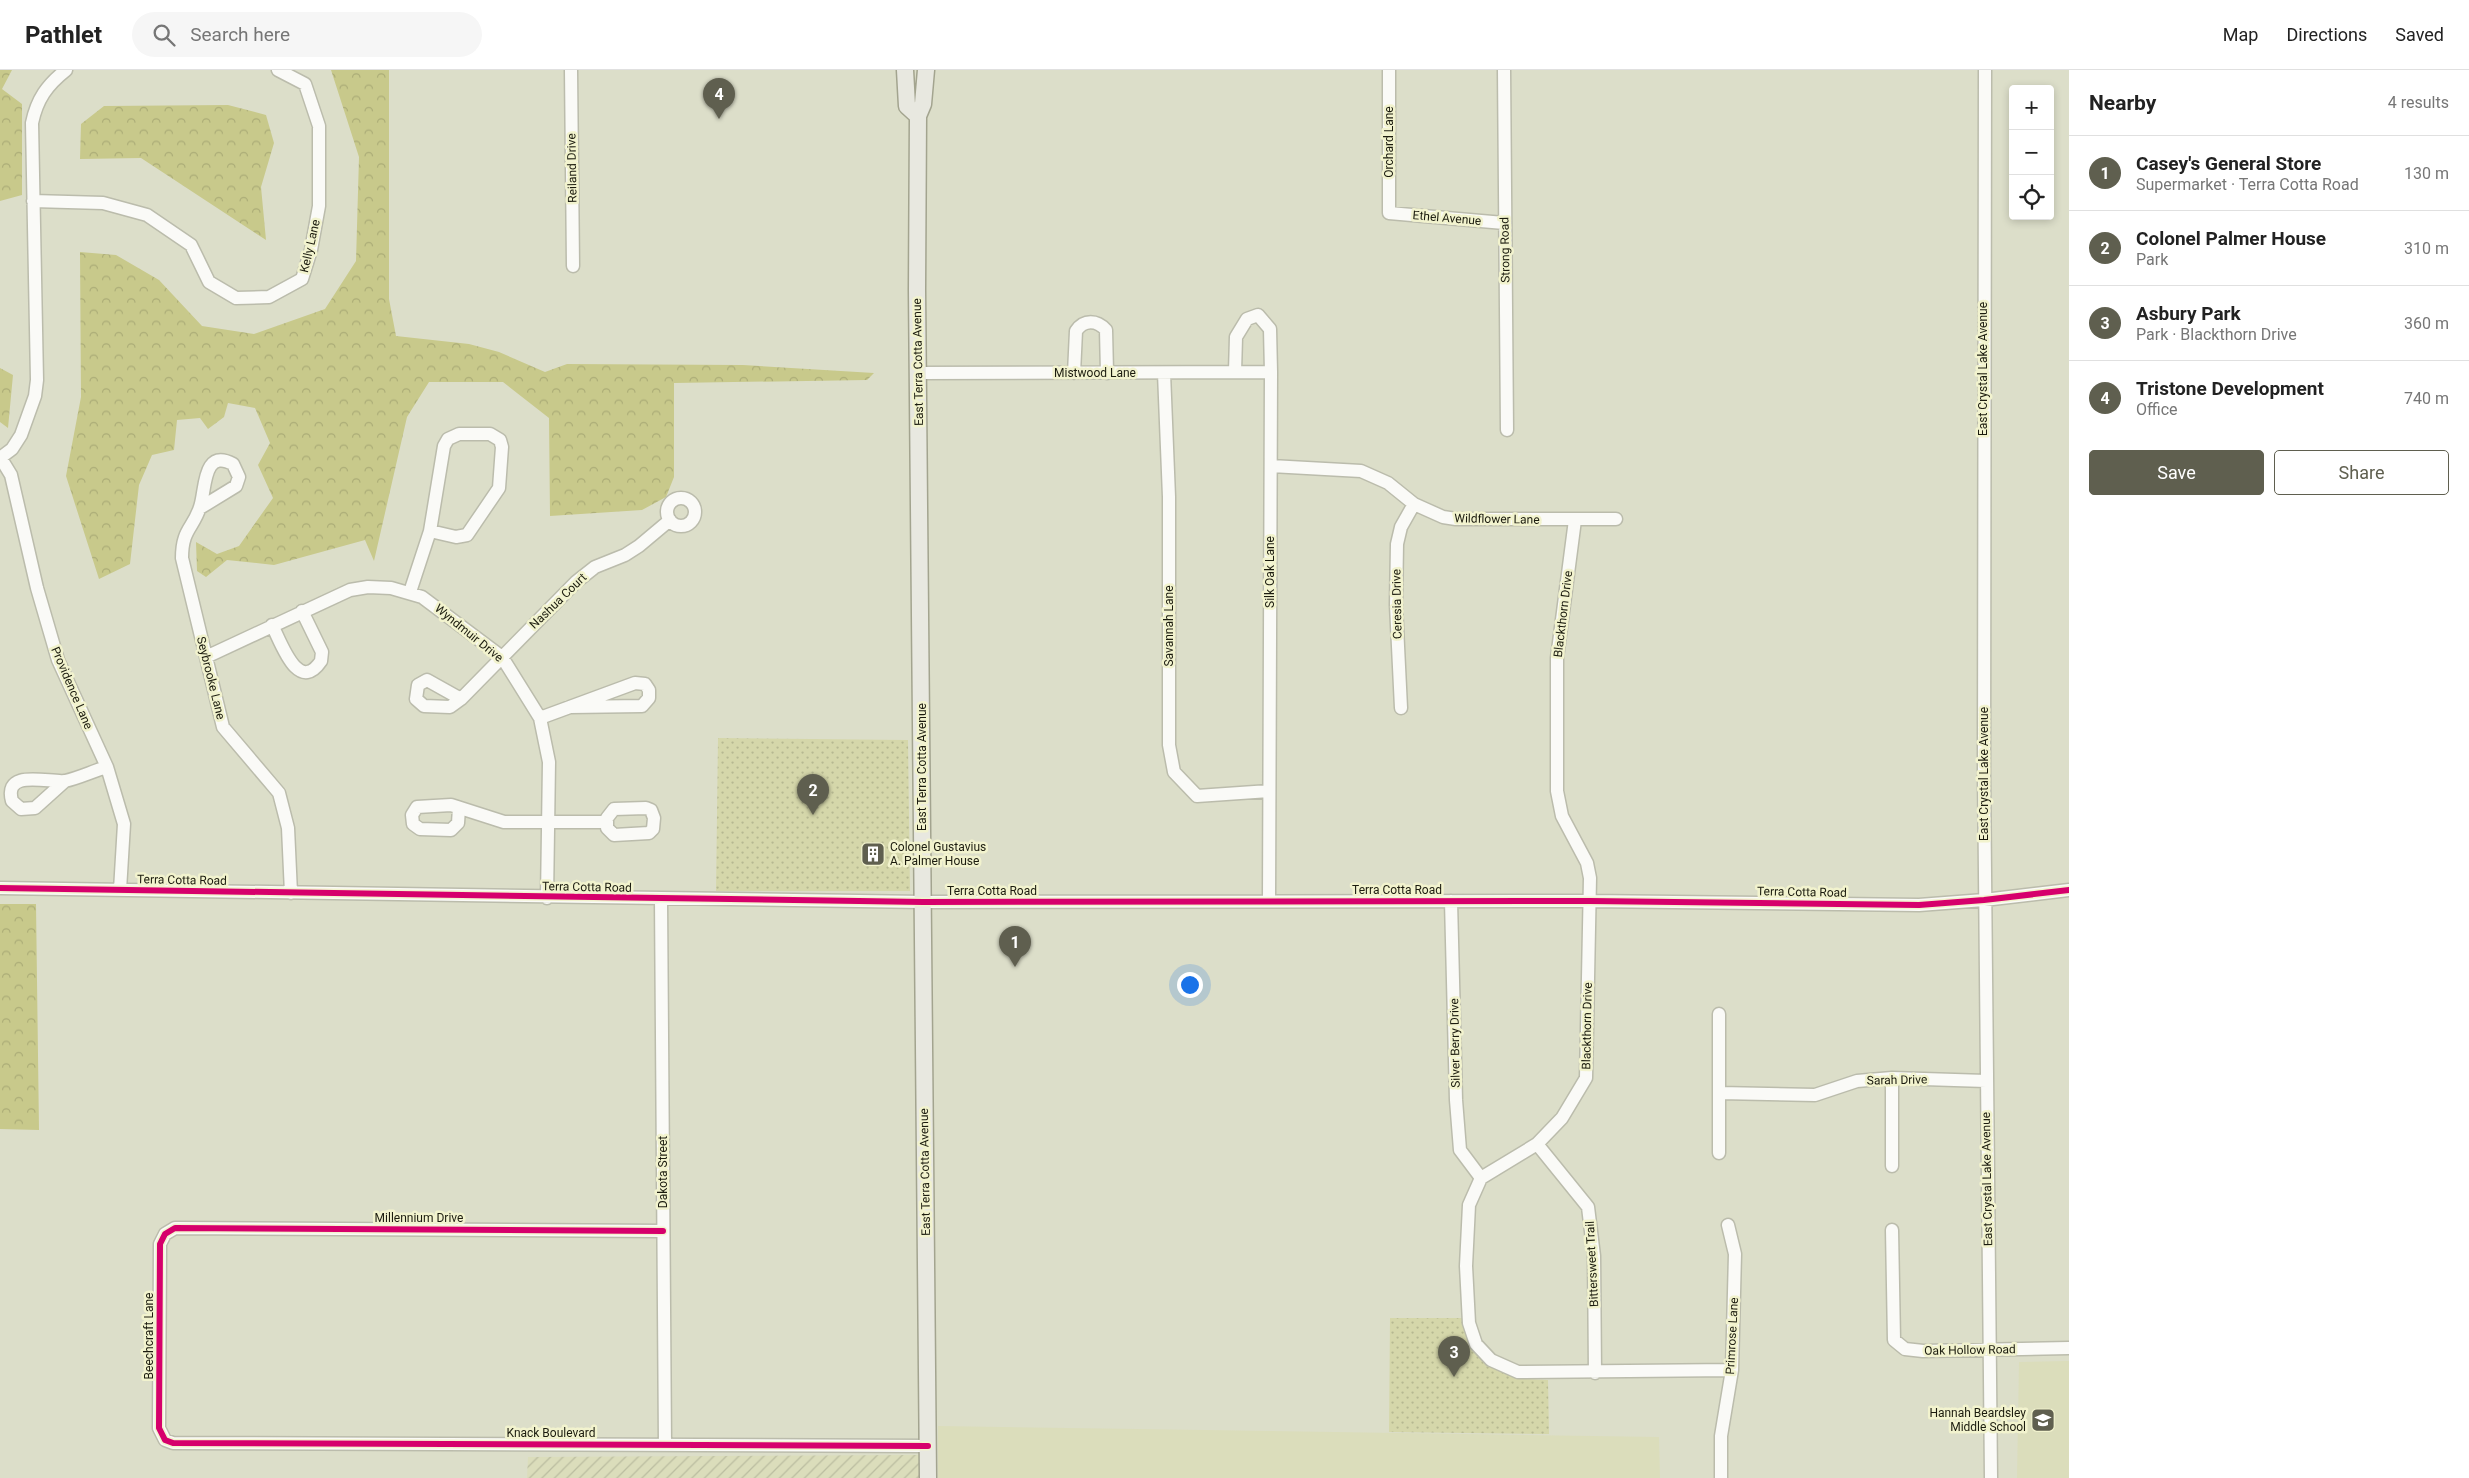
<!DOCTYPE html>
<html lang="en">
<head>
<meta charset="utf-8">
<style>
	:root { --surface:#fff; --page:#f6f6f6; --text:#222; --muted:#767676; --line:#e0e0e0; --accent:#5f5f4f }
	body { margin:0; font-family:Roboto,sans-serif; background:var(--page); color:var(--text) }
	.controls { position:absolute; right:15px; top:15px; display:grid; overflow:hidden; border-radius:5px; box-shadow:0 2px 8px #0003 }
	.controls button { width:45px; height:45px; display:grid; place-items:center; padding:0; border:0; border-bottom:1px solid var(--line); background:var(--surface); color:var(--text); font:25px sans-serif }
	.you { position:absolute; left:1189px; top:914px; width:18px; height:18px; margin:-12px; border:4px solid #fff; border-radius:50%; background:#1a73e8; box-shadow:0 0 0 8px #1a73e833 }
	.badge { display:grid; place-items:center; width:32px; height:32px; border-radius:50%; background:var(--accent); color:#fff; font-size:16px; font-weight:700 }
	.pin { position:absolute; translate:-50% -41px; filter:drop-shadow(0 1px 2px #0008) }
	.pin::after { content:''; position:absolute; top:26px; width:18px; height:15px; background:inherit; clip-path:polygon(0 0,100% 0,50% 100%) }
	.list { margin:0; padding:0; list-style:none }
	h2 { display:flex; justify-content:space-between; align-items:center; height:65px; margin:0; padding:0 20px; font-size:21px }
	h2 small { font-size:16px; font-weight:400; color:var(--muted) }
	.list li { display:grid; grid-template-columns:32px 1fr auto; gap:15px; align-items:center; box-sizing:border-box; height:75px; padding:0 20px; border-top:1px solid var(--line) }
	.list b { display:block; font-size:19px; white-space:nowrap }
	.list p { margin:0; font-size:16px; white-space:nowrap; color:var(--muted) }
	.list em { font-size:16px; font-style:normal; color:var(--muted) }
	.actions { display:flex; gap:10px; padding:15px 20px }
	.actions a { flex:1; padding:11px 0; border:1px solid var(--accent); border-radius:5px; text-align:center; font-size:18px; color:var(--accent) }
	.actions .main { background:var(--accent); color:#fff }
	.icon { flex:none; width:28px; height:28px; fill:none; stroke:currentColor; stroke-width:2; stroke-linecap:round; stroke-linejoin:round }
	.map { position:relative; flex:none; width:2069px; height:1408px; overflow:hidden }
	header { display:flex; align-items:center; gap:30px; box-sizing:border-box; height:70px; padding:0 25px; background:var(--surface); border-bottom:1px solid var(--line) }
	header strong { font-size:24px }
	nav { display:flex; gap:28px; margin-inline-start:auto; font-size:18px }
	.search { width:350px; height:45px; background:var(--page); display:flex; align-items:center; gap:12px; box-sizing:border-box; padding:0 18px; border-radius:28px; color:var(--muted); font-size:19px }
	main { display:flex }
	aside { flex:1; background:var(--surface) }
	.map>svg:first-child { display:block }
	.built { fill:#dbddbb }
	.industrial { fill:url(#industrial-furrows) }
	.forest { fill:url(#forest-crowns) }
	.park { fill:url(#park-dots) }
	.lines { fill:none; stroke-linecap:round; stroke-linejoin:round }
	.minor-casing { stroke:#bbbcac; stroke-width:15 }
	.major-casing { stroke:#a3a48f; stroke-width:19 }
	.minor { stroke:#fafaf7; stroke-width:12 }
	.major { stroke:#e8e8e0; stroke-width:16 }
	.cycleway-casing { stroke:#f2f3ce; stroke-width:9 }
	.cycleway { stroke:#d6006c; stroke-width:6 }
	.labels { text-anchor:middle; stroke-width:5; stroke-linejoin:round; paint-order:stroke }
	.street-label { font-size:12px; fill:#1b1b0e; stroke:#f2f3ce }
	.poi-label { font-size:12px; fill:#1b1b0e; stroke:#f2f3ce; text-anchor:start }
</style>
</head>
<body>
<header>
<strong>Pathlet</strong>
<div class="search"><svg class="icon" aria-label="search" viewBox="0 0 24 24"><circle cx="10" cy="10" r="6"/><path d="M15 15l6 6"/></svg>Search here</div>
<nav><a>Map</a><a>Directions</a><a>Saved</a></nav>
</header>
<main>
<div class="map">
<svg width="2069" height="1408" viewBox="0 0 2069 1408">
	<defs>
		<pattern id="industrial-furrows" width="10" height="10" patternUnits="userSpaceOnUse" patternTransform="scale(1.25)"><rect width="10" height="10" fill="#dbddbb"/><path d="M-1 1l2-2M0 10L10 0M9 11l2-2" fill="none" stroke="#bbbda0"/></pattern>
		<pattern id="forest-crowns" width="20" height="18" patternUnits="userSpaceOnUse" patternTransform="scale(1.25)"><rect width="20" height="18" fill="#c8c98b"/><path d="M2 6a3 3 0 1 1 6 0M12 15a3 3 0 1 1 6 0" fill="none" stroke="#abac77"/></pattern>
		<pattern id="park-dots" width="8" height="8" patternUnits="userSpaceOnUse" patternTransform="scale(1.25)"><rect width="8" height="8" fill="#d5d7aa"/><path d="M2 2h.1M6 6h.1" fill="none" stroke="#b6b891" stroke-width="1.8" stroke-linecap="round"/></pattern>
	</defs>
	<rect width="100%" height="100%" fill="#dcdec9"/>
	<!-- built -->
	<path class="built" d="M2069,1291v117h-52l2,-116z
		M938,1356l721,11 1,41h-722z"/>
	<!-- industrial -->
	<path class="industrial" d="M919,1385v23h-392l1,-21z"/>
	<!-- forest -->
	<path class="forest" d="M0,0h12l-10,19 20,15v91l-22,6z
		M331,0h58v229l7,37 73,8 30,8 46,20 22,-8 176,1 131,8 -7,7 -193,3v94l-8,20 -24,13 -92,6 -1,-98 -46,-36h-74l-22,35 -33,144 -9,-21 -91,25 -47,-5 -21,17 -9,-6 -1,-29 21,12 22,-8 34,-48 -15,-33 12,-22 -15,-35 -27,-5 -4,14 -16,12 -8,-11 -23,2 -3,30 -22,5 -13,30 -9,79 -31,15 -33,-103 15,-79 -1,-145 36,3 43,25 43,46 52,8 71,-25 31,-48 3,-104z
		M228,35l38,10 8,28 -13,44 5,53 -125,-82 -61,1 1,-35 23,-18z
		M0,298l13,7 -5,53 -8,-6z
		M0,834h36l3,226 -39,-1z"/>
	<!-- park -->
	<path class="park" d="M718,668l190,2 2,151h-194z
		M1390,1248h75l10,28 36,28 16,5 21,1 1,54 -160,-2z"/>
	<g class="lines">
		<!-- minor casing -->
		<g class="minor-casing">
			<path id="minor" d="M571,0l2,196
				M1389,0v143l115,10
				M1504,0l3,360
				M1985,0l-1,703 7,705
				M33,131l70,2 44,12 44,30 18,37 27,16 33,-1 33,-18 9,-29 8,-44v-80l-14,-42 -27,-14
				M1235,302l1,-35 11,-18 11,-4 12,14 1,43 -2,529
				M918,303l353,-1
				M1074,303l2,-42c8,-12 21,-11 30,-1l1,43
				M1164,303l5,124v248l5,27 23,24 72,-5
				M459,364h31l10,6 2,7 -3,41 -32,47 -11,2 -26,-6 14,-85 4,-7z
				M0,387l11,18 26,113 21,72 49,107 17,57 -4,66
				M0,388l12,-9 9,-14 14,-39 2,-16 -5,-257c5,-24 15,-38 34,-53
				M1271,396l90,5 27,12 26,21 29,13 13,2h160
				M667 442a14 14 0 1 1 28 0a14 14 0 1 1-28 0Z
				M200,438l36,-22 3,-9 -6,-13c-31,-16 -27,26 -33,43 -7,22 -18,22 -18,51l41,169 56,66 9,35 3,65
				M1575,450l-18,138v133l5,25 25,47 3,15 -4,200 -24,40 -25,26 -56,34 -12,27 -3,61 3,57 7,21 15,16 27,12 214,-2
				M410,522l20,-61
				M272,555c9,17 26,70 49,36l1,-9 -20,-41
				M206,587l144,-67 18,-3 23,1 31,9 80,60 38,61 9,44 -2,136
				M461,629l-34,-19 -9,5 -2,14 8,7 26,1 11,-8 115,-117 19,-15 30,-12 14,-9 31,-26
				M1401,638l-5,-103 1,-61 4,-17 13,-23
				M540,648l95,-35 10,1 4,6v8l-7,8 -72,1
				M65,711l-30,27 -14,1 -9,-8c-9,-33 37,-18 53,-20 14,-3 28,-10 42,-14
				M459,738l-1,15 -7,7 -31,-1 -7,-5 -1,-9 5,-8 34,-2 53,17h103
				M646,738l5,2 3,8 -1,11 -4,4 -35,2 -7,-7v-10l7,-9z
				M0,818l923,14 667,-1 329,4 65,-5 85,-10
				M661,829l4,546
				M1451,831l5,199 4,50 21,28
				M1719,944v139
				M1892,1008v88
				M1720,1023l95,2 42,-14 35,-3 94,3
				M1537,1074l51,63 6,49 1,117
				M1892,1160l2,110 11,9 18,2 146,-3
				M663,1161l-488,-3 -10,6 -5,10 -1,184 6,12 8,3 755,3
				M1721,1408v-42l11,-66 3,-116 -7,-29"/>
		</g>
		<!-- major casing -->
		<g class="major-casing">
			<path id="major" d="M905,0l2,36 11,10
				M926,0l-3,34 -5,12 -1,174 11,1188"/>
		</g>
		<!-- minor -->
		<use href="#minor" class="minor"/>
		<!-- major -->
		<use href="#major" class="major"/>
		<!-- cycleway casing -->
		<g class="cycleway-casing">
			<path id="cycleway" d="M0,818l923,14 667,-1 329,4 65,-5 85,-10
				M663,1161l-488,-3 -10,6 -5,10 -1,184 6,12 8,3 755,3"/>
		</g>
		<!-- cycleway -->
		<use href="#cycleway" class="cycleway"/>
	</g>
	<!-- icons -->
	<defs>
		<g id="building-square" transform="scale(1.25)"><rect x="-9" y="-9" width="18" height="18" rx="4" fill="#5f5f4f" stroke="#f2f3ce"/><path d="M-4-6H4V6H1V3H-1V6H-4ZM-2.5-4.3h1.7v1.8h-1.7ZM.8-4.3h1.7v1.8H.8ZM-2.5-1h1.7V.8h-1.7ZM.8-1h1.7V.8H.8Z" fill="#fff"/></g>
		<g id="school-square" transform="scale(1.25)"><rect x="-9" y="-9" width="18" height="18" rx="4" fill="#5f5f4f" stroke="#f2f3ce"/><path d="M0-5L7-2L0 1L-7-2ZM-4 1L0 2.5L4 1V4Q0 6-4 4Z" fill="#fff"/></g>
	</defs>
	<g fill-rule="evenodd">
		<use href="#building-square" x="873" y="784"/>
		<use href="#school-square" x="2043" y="1350"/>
	</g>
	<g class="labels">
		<!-- street labels -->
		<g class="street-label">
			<text transform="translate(1389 72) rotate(-90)" y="4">Orchard Lane</text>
			<text transform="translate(572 98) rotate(-91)" y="4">Reiland Drive</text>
			<text transform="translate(1447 148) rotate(5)" y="4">Ethel Avenue</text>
			<text transform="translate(310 176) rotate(-77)" y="4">Kelly Lane</text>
			<text transform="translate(1505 180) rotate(-91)" y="4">Strong Road</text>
			<text transform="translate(918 292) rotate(-91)" y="4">East Terra Cotta Avenue</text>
			<text transform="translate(1983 299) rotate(-90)" y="4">East Crystal Lake Avenue</text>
			<text x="1095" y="307">Mistwood Lane</text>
			<text transform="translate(1497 449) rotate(1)" y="4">Wildflower Lane</text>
			<text transform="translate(1270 502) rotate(-90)" y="4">Silk Oak Lane</text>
			<text transform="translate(558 531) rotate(-44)" y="4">Nashua Court</text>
			<text transform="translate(1397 534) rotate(-91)" y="4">Ceresia Drive</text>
			<text transform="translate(1563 544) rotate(-83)" y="4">Blackthorn Drive</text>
			<text transform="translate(1169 556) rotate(-90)" y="4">Savannah Lane</text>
			<text transform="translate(469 563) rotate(39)" y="4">Wyndmuir Drive</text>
			<text transform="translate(211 608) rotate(76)" y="4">Seybrooke Lane</text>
			<text transform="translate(72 618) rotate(67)" y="4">Providence Lane</text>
			<text transform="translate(922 697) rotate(-90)" y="4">East Terra Cotta Avenue</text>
			<text transform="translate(1984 704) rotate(-90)" y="4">East Crystal Lake Avenue</text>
			<text transform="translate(182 810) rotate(1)" y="4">Terra Cotta Road</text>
			<text transform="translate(587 817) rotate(1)" y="4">Terra Cotta Road</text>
			<text x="1397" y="824">Terra Cotta Road</text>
			<text x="992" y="825">Terra Cotta Road</text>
			<text transform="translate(1802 822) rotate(1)" y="4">Terra Cotta Road</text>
			<text transform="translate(1587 956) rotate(-89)" y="4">Blackthorn Drive</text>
			<text transform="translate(1455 973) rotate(-91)" y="4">Silver Berry Drive</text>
			<text transform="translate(1897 1010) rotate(-1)" y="4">Sarah Drive</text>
			<text transform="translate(663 1102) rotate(-90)" y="4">Dakota Street</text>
			<text transform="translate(925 1102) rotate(-91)" y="4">East Terra Cotta Avenue</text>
			<text transform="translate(1987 1109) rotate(-91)" y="4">East Crystal Lake Avenue</text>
			<text x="419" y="1152">Millennium Drive</text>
			<text transform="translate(1592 1194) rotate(-93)" y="4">Bittersweet Trail</text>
			<text transform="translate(149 1266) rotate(-90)" y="4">Beechcraft Lane</text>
			<text transform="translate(1732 1266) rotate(-87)" y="4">Primrose Lane</text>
			<text transform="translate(1970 1280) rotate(-1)" y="4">Oak Hollow Road</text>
			<text x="551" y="1367">Knack Boulevard</text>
		</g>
		<!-- poi labels -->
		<g class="poi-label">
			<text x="890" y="781">Colonel Gustavius<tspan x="890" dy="14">A. Palmer House</tspan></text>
			<text x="2026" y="1347" text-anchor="end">Hannah Beardsley<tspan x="2026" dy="14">Middle School</tspan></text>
		</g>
	</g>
</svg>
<div class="controls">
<button>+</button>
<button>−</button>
<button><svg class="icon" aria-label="locate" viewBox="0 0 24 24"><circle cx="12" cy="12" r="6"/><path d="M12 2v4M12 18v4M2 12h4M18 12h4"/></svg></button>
</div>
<div class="you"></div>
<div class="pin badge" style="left:1015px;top:897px">1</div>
<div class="pin badge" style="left:813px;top:745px">2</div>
<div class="pin badge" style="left:1454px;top:1307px">3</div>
<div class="pin badge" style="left:719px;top:49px">4</div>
</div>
<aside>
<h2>Nearby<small>4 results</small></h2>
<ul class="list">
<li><span class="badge">1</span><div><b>Casey's General Store</b><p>Supermarket · Terra Cotta Road</p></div><em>130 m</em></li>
<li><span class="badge">2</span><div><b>Colonel Palmer House</b><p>Park</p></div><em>310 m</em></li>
<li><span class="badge">3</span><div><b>Asbury Park</b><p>Park · Blackthorn Drive</p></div><em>360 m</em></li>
<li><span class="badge">4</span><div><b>Tristone Development</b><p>Office</p></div><em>740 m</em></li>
</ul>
<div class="actions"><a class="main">Save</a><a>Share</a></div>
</aside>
</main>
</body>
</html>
